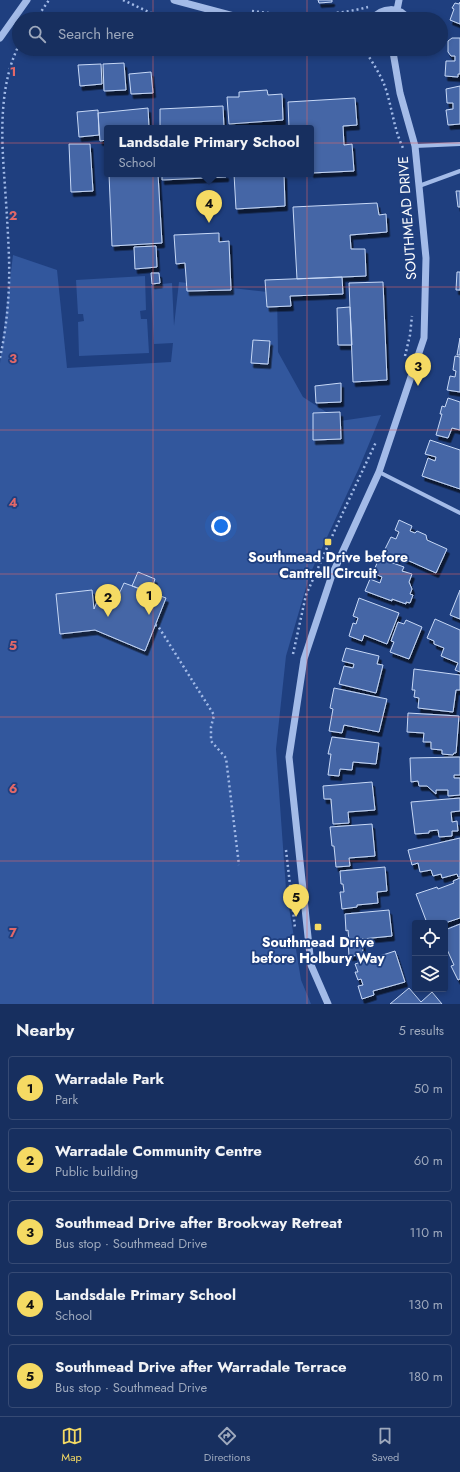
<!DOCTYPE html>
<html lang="en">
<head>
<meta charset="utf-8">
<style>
	:root { --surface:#172f5f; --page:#243b68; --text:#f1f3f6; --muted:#9ea9bd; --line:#364a74; --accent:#f5da63 }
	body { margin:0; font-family:Jost,sans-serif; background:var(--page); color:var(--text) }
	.controls { position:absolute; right:12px; bottom:12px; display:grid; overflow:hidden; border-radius:4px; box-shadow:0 2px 6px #0003 }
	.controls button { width:36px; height:36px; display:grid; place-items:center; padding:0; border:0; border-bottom:1px solid var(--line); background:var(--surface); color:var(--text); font:20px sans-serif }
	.you { position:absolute; left:221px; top:526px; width:14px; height:14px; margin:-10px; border:3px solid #fff; border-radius:50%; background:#1a73e8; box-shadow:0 0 0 6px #1a73e833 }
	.badge { display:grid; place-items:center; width:26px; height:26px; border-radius:50%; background:var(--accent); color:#111; font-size:13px; font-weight:700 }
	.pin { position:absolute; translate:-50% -33px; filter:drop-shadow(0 1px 2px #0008) }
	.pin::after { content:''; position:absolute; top:21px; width:14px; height:12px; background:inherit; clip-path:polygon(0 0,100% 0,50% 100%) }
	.popup { position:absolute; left:104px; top:125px; width:210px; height:52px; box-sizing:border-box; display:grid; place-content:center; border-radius:4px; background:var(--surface); filter:drop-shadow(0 1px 3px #0005); font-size:13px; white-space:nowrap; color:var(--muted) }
	.popup b { font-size:15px; color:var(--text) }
	.popup::after { content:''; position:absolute; left:50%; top:100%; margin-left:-8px; border:8px solid transparent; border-top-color:var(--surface) }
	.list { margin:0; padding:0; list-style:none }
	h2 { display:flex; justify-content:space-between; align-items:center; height:52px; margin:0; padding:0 16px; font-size:17px }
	h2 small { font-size:13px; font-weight:400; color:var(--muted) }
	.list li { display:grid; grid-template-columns:26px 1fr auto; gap:12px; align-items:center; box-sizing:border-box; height:64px; margin:0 8px 8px; padding:0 8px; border:1px solid var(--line); border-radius:4px }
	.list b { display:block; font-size:15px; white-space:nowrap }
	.list p { margin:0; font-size:13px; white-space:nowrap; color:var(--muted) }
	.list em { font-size:13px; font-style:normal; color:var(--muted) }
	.icon { flex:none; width:22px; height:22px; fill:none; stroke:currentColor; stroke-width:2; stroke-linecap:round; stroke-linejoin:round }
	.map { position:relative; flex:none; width:460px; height:1004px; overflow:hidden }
	.search { position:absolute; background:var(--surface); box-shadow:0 2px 6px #0003; left:12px; right:12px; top:12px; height:44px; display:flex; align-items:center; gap:10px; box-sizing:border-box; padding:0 14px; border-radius:22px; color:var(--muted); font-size:15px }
	.sheet { height:412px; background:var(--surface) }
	nav { display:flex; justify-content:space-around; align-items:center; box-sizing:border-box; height:56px; border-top:1px solid var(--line); background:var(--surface); font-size:11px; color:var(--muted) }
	nav a { display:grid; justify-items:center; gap:2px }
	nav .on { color:var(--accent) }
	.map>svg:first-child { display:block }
	.green { fill:#32579d }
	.building { fill:#4466a6; stroke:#c7d8f6; filter:url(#shadow) }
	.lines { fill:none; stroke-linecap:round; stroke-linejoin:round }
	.path { stroke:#a3bbe8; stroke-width:2.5; stroke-dasharray:2 3; stroke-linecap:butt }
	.minor { stroke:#a3bbe8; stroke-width:4 }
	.tertiary { stroke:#a3bbe8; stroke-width:7 }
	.grid { fill:none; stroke:#e26868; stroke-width:1; stroke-opacity:0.55 }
	.poi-dot { fill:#f5da63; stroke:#1f3f7f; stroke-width:1.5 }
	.labels { text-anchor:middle; stroke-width:3.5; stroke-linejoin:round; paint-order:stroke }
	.street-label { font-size:14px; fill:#fff; stroke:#1f3f7f }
	.poi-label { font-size:14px; font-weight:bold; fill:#fff; stroke:#1f3f7f }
	.grid-label { font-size:13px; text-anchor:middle; font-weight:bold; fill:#e26868; stroke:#1f3f7f; stroke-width:3.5; stroke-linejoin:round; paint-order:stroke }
</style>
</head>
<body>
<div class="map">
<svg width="460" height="1004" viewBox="0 0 460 1004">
	<defs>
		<filter id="shadow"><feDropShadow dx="2.5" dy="4.5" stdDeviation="0" flood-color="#0009"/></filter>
	</defs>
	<rect width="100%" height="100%" fill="#1f3f7f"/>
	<!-- green -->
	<path class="green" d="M13,255l44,15 10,98 104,-6 2,-19 -19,1 -3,-59 21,-2 2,43 5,-44 98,11 1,59 25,45 37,24 41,-6 -22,53 -49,106 -24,82 -10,93 10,140 15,91 10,24h-311v-641z
		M145,276l1,34 -6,1 1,8h6l2,34 -70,3 -1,-34 6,-1 -1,-7h-5l-2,-34z"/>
	<!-- building -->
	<path class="building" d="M318,0h14v2l-13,1z
		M460,2v22l-10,-4 4,-11 -2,-1 3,-5 4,1z
		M452,38h8v36h-2v3l-13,-1 1,-15h9v-5h-4l-3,-4v-11z
		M124,63l2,27 -22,1 -1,-27z
		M101,64l1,20 -22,2 -2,-21z
		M151,72l2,21 -22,1 -2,-20z
		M460,86v38l-12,1 -2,-15 7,-1v-6h-6l-1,-14z
		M267,90l1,5 14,-1 1,26 -54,4 -2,-27h12v-5z
		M355,98l2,27 -14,1 1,19 8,-1 2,27 -43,2v-45h-22l-1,-26z
		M223,106l1,22h-64v-19z
		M148,108l1,20h-42v12l-7,1 -2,-28z
		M98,110l1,25 -20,2 -2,-25z
		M69,144h21l3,47 -22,1z
		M109,174h49l4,69 -50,3z
		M162,174h64v3l-64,3z
		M234,174h50l1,32 -49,3z
		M456,191h4v16h-2z
		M377,203l2,12 7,-1 1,18 -37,3 1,14h14l1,27 -69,3 -4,-72z
		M219,233v9l10,-1 2,49 -44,1 -2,-28 -9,1 -2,-29z
		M156,246l1,21 -22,2 -1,-22z
		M457,272h3v18h-4z
		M151,273h8l1,10 -8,1z
		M342,277l1,17 -53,2 1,10 -24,1 -2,-27z
		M383,282l4,98 -34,2 -4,-99z
		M350,307l2,38h-14l-1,-37z
		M460,338v17h-3z
		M253,340l17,1 -2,23 -17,-1z
		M455,356l5,1v35l-13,-2 3,-14 5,1 1,-6 -3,-1z
		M341,383v19l-25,1 -1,-17z
		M448,398l12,4v28l-8,-2 -4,10 -12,-3 6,-21h-2l2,-8 3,1z
		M340,412l1,27 -28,1v-27z
		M430,440l30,10v39l-38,-13 6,-18 7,3 1,-4 -11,-3z
		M399,520l13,6 -2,5 5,2 2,-2 9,4 1,5 20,9 -11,24 -38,-17 -1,3 -11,-5 2,-4 -3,-1 6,-12 5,2 3,-7 -4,-2z
		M379,558l25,9 -2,4 10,3 -3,8 3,7 -2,5 3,1 -3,8 -4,-1v2l-14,-5v2l-27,-10 5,-12 10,4 2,-6 -9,-4z
		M138,572l17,7 -5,14 -18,-7z
		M124,583l42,15 -21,53 -50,-21 -35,4 -4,-40 36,-4 2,19 9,-21 16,6z
		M460,590v29l-10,-4z
		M359,598l40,15 -12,31 -23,-9 -2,6 -13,-5 4,-13 3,1 2,-6 -5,-2z
		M435,619l25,11v42l-5,-2 3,-7 -17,-7 3,-8 -10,-4v-3l-7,-3z
		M406,620l16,7 -13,32 -19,-7 4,-10 -3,-1 7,-19 6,2z
		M346,648l33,8 -2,8 6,1 -7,28 -37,-9 5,-18 9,2 1,-4 -12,-3z
		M414,669l46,6v15h-4l-3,22 -35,-4 1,-10 -5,-1 1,-7h-3z
		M334,688l53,11 -8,33 -35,-7 -2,8 -13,-2 4,-22 -3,-1z
		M408,713l51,3 -3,37h-2l-1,2 -11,-1v-4l-11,-1v-7h-8l1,-9 -17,-1z
		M332,737l47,6 -3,21 -23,-2 -1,8 -12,-1 -1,7 -11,-1 3,-21h-3z
		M460,757v18h-6v3h6v17l-12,1v-6h-12v4l-9,-8h-8l-1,-5 -7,1 -1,-24z
		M372,782l3,28 -27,2 1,11 -16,1 -2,-25h-7l-1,-13z
		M460,798v13l-9,1 1,10 5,-1 1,10h-6v5l-13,1 -1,-7 -9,1v2l-14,1 -4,-32z
		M372,824l3,32 -26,2 1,8 -14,1 -2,-21h-2l-2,-19z
		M460,838v39h-2l-1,-3 -15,4 -1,-4 -8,2 -2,-6 -11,2 -2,-9 -6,2 -4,-15z
		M385,867l2,24 -10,1 1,11 -21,2v2l-15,2 -2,-17h4l-1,-8h-2l-1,-13z
		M460,878v40l-15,5h-18l-11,-29 21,-7 1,2 16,-6 -1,-2z
		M389,910l3,26 -30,3 1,16 -14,1 -1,-15h1l-1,-11 -2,1 -1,-17z
		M460,924v55l-2,1 -7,-14 3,-1 -9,-20v-15z
		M395,951l10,31 -32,9 1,4 -12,4 -4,-13 5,-1 -2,-6 -3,1 -3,-8h3l-3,-8z
		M409,988l12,14 11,-10 10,12h-52z"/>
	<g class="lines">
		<!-- path -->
		<path class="path" d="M123,0l41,19
			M252,11c38,5 78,6 116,-4
			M36,19l13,-19
			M364,49c7,11 15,23 20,35 8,21 9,43 19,64
			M408,198l5,79
			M405,356l5,-21 2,-19
			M0,358c7,-33 10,-66 9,-100 -1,-28 -3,-57 -5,-85 -3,-43 -4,-90 15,-128
			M155,625l3,1 56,89 -3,12v14l15,17 13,107
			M293,654l13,-59 32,-72 38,-81
			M286,850l9,78"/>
		<!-- minor -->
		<path class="minor" d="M415,146l45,-2
			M419,186l41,-15
			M379,472l81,41"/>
		<!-- tertiary -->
		<path class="tertiary" d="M174,0l71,19
			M397,10l2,-10
			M372,19c10,-12 27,-13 36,0
			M0,38l27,-38
			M380,49l13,3 8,-3
			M328,1004l-17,-39 -22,-208 15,-98 28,-84 47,-103 45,-134 2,-80 -7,-72 -4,-40 -15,-53 -7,-41"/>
	</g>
	<!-- grid -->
	<path class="grid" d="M153,0v19M307,0v19M153,49v955M307,49v955M0,143h460M0,287h460M0,430h460M0,574h460M0,717h460M0,861h460"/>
	<!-- markers -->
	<g class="poi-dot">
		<rect x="324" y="538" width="8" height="8" rx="2"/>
		<rect x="314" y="923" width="8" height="8" rx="2"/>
	</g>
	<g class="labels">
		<!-- street labels -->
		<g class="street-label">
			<text transform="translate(407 218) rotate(-94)" y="5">SOUTHMEAD DRIVE</text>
		</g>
		<!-- poi labels -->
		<g class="poi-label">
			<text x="328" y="562">Southmead Drive before<tspan x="328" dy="16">Cantrell Circuit</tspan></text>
			<text x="318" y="947">Southmead Drive<tspan x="318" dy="16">before Holbury Way</tspan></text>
		</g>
	</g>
	<g class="grid-label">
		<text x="13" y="76">1</text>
		<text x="13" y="220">2</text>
		<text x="13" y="363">3</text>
		<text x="13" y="507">4</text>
		<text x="13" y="650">5</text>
		<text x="13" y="793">6</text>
		<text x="13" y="937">7</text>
	</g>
</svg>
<div class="controls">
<button><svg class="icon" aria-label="locate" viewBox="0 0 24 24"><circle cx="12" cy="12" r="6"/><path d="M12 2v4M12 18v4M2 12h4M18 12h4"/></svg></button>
<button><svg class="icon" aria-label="layers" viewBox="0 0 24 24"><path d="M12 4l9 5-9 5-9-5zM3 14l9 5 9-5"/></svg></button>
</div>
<div class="you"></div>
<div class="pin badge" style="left:149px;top:615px">1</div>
<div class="pin badge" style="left:108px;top:617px">2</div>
<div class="pin badge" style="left:418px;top:386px">3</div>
<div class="pin badge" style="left:209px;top:223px">4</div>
<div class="popup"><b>Landsdale Primary School</b>School</div>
<div class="pin badge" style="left:296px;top:917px">5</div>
<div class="search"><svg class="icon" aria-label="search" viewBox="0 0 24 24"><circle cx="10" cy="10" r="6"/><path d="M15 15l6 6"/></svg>Search here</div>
</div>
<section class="sheet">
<h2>Nearby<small>5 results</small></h2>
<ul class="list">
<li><span class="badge">1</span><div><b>Warradale Park</b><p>Park</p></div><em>50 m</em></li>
<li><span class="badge">2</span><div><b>Warradale Community Centre</b><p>Public building</p></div><em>60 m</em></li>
<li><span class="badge">3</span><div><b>Southmead Drive after Brookway Retreat</b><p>Bus stop · Southmead Drive</p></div><em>110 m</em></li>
<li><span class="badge">4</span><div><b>Landsdale Primary School</b><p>School</p></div><em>130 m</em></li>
<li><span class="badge">5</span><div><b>Southmead Drive after Warradale Terrace</b><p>Bus stop · Southmead Drive</p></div><em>180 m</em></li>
</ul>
</section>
<nav>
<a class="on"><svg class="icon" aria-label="map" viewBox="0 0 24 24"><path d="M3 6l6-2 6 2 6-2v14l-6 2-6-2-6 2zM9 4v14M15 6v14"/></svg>Map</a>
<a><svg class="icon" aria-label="directions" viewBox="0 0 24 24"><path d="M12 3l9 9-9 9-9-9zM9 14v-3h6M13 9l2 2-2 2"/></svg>Directions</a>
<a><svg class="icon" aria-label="saved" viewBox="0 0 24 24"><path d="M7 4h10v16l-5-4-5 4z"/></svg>Saved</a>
</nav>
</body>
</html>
